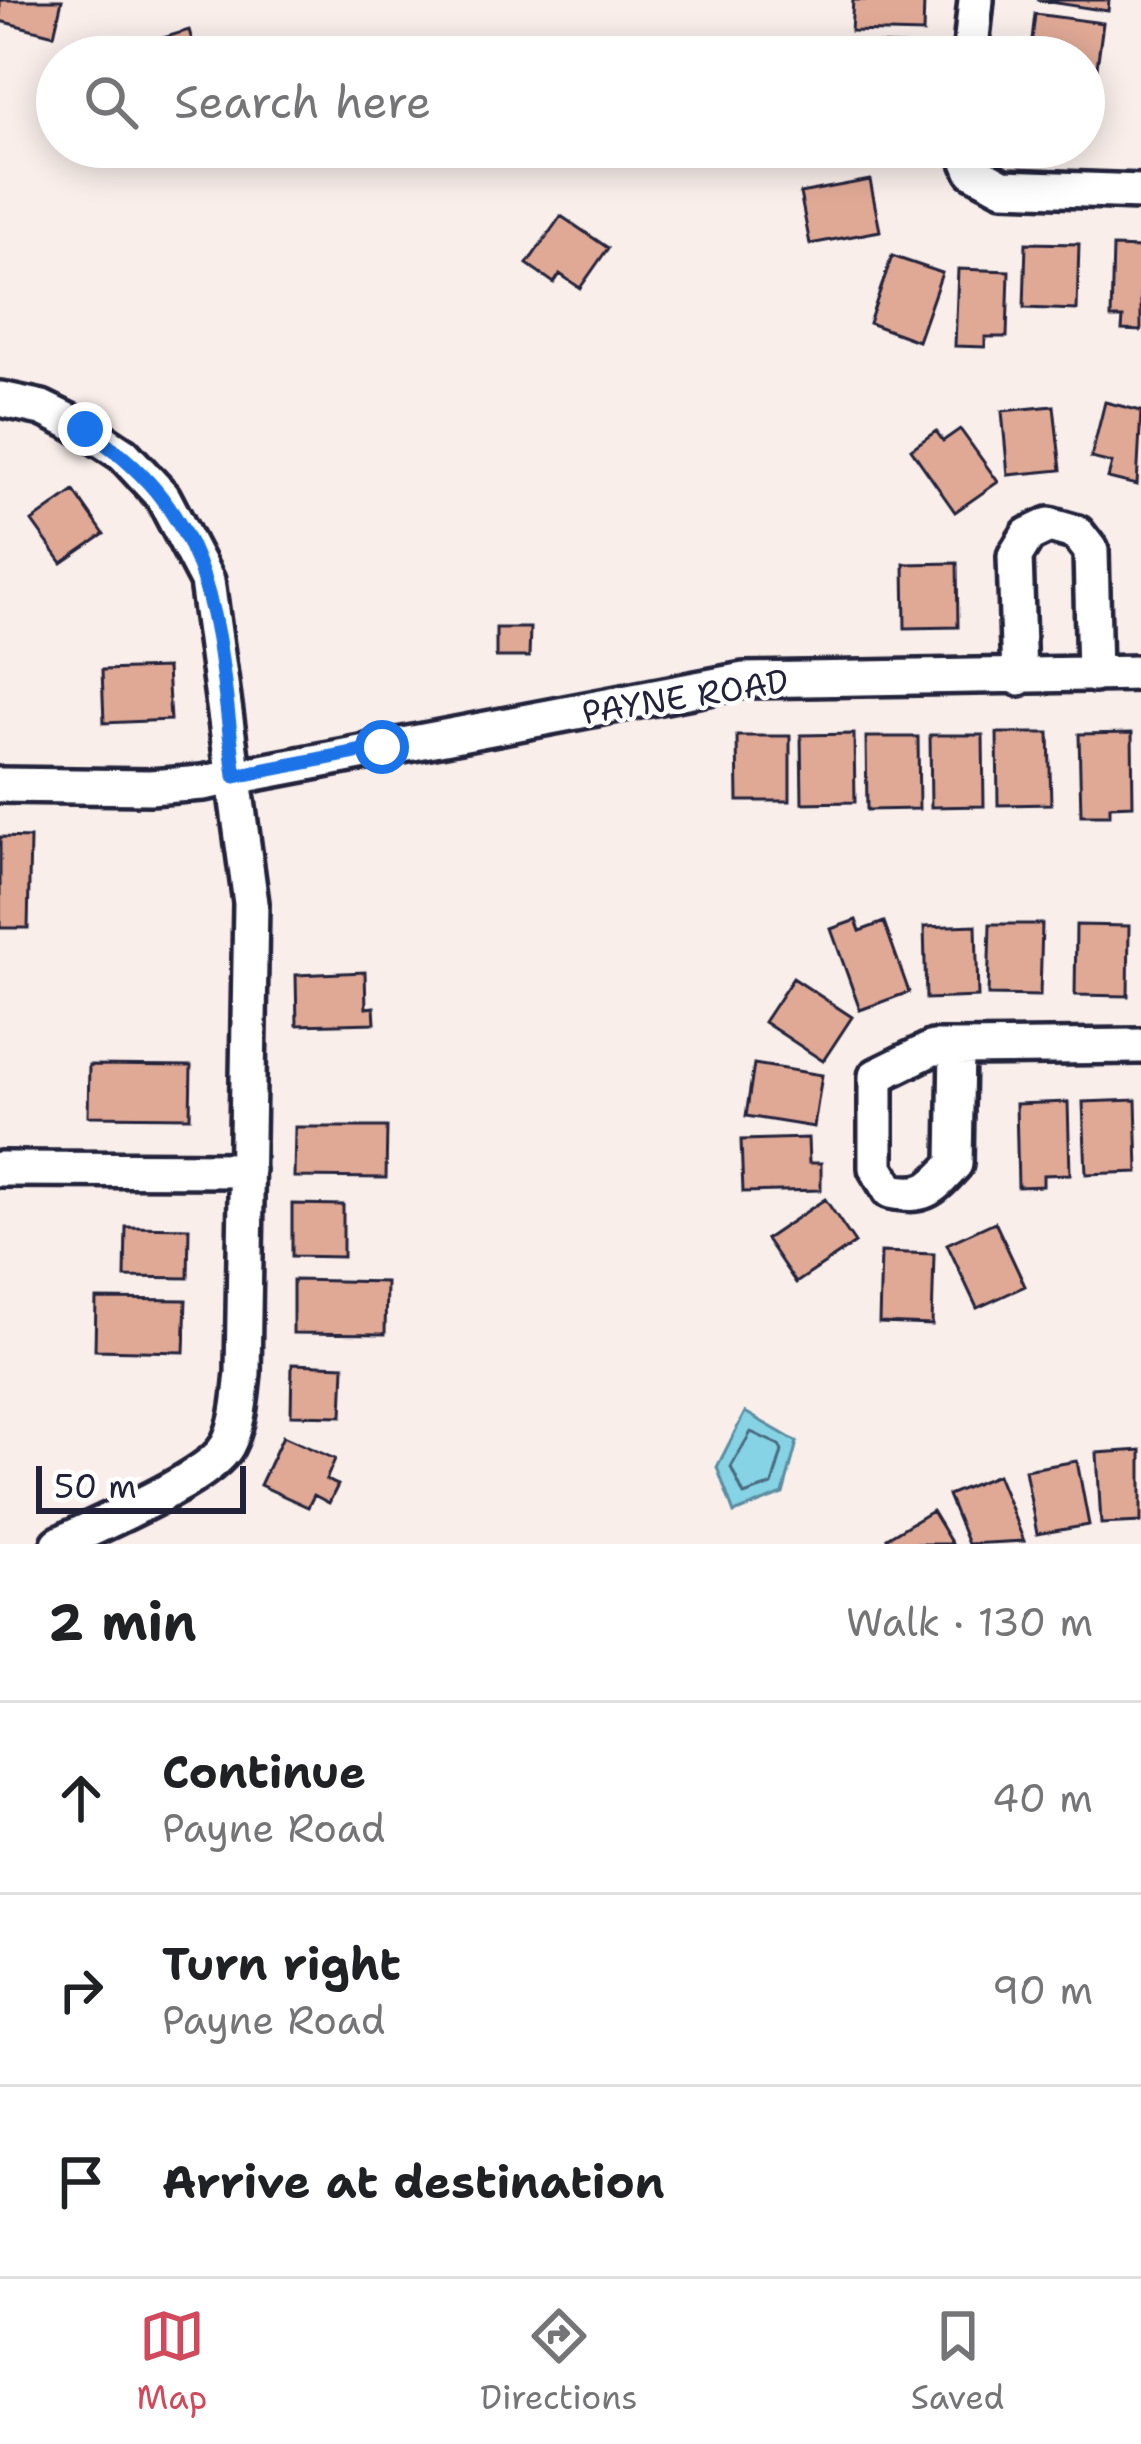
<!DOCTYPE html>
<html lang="en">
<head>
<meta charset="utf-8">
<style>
	:root { --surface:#fff; --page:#f2f2f2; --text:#202124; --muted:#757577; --line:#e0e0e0; --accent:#d1495b }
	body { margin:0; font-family:"Shantell Sans",sans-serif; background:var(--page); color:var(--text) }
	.scale { position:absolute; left:36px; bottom:30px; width:210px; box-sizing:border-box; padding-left:12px; border:6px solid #22223b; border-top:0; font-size:33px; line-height:42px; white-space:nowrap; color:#22223b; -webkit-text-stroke:9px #fff; paint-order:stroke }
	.stop { position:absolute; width:36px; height:36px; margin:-27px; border:9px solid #1a73e8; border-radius:50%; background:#fff }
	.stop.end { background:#1a73e8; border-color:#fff; box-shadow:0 3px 12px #0008 }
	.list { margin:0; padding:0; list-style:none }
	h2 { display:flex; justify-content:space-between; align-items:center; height:156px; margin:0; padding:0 48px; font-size:51px }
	h2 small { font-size:39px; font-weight:400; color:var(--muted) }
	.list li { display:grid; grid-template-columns:78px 1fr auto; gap:36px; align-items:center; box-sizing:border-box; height:192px; padding:0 48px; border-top:3px solid var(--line) }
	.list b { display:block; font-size:45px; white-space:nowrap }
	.list p { margin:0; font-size:39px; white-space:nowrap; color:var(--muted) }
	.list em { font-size:39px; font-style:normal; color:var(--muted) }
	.icon { flex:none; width:66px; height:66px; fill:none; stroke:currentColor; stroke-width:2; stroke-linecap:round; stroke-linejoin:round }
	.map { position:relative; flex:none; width:1141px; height:1544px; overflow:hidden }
	.search { position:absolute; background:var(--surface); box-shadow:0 6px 30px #0003; left:36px; right:36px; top:36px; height:132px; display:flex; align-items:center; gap:30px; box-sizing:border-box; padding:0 42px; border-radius:66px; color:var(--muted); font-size:45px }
	.sheet { height:732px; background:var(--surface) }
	nav { display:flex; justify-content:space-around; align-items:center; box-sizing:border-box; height:168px; border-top:3px solid var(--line); background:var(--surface); font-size:33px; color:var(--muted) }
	nav a { display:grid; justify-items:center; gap:6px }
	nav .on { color:var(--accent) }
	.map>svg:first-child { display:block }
	.water { fill:#85d3e4; stroke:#5d8ca0; stroke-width:3 }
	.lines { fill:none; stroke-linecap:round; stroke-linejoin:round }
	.shore { stroke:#4a697f; stroke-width:3 }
	.building { fill:#e0a996; stroke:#22223b; stroke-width:3 }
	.street-casing { stroke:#22223b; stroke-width:42 }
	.street { stroke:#fff; stroke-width:33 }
	.route { stroke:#1a73e8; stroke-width:15 }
	.labels { text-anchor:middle; stroke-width:9; stroke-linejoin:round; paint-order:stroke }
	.street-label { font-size:33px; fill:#22223b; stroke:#fff }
</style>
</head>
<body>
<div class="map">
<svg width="1141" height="1544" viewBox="0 0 1141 1544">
	<rect width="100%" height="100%" fill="#f9eeea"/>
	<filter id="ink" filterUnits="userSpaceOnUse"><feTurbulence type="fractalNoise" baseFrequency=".00833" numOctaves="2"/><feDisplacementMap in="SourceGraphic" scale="24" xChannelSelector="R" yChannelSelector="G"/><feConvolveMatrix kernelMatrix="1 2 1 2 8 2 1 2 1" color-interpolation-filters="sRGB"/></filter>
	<g filter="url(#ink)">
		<!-- water -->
		<path class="water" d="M745,1412l52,30 -14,52 -49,19 -17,-46z"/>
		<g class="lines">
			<!-- shore -->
			<path class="shore" d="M751,1432l28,13 3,6 -10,34 -28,10 -13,-28z"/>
		</g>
		<!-- building -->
		<path class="building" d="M0,0h62l-8,35 -54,-14z
			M853,0h71l-1,33 -72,-2z
			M1037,0h72l-1,11z
			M1035,14l68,9 -7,52 -12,-1v-17h-54z
			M189,30l8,27h-50l-4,-13z
			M853,43l65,3v11h-66z
			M1084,84h7l-3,53h-4z
			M803,147h67l-1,11 -66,-2z
			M870,180l10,51 -70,13 -10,-51z
			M561,216l47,32 -28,40 -20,-14 -6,9 -27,-19z
			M1026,243l53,1 -2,66 -53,-2z
			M1113,247l28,1v83l-19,-1 1,-12h-12z
			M892,256l50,17 -24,68 -49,-18z
			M958,269l51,2 -2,66h-22v10l-30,-1z
			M1105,402l36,9 -4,74 -29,-7 4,-15 -21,-5z
			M1054,406l7,64 -53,5 -6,-64z
			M960,429l38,53 -43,30 -44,-63 25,-18 7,10z
			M74,491l30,43 -42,29 -30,-42z
			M957,563l1,64 -53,1 -1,-64z
			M496,628h34l-1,29h-33z
			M167,668l3,52 -66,3 -2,-53z
			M997,733h52l2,71 -53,1z
			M1132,733l1,72 -23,1v9h-29l-2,-81z
			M854,734l1,68 -53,1 -1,-68z
			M930,735h53l1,71 -53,1z
			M737,736h53v65h-52z
			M866,737h52l1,72 -52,1z
			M0,837l30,1 -2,90h-28z
			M856,920l4,11 24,-9 25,70 -49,18 -29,-81z
			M990,924h52l-2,72 -52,-1z
			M976,925l2,72 -52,2 -2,-72z
			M1076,925l53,1 -1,70 -53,-1z
			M365,972l1,36 8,-1 1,16 -78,2 -1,-50z
			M793,978l59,39 -29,44 -59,-39z
			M754,1064l68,11 -8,52 -68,-11z
			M89,1065l102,1 -1,51 -102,-1z
			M1136,1100l2,72 -52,2 -3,-72z
			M1068,1102l2,72 -27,1v11l-25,1 -2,-83z
			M295,1127h92l-1,51 -92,-1z
			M808,1138l1,25h12v27l-78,2 -2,-52z
			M825,1199l30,44 -59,40 -30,-44z
			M292,1204l51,1v52l-51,-1z
			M995,1222l30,64 -48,22 -30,-64z
			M126,1227l63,1 -1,50 -63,-1z
			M881,1252l53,2 -2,71 -53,-2z
			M293,1280l93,2 -1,52 -92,-1z
			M96,1299l90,1 -2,52 -89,-2z
			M292,1364l52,2 -2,50 -51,-1z
			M283,1436l52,23 -9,21 12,5 -9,18 -15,-8 -6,12 -48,-22z
			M1141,1450v72l-40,2 -4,-71z
			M1077,1461l12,64 -52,9 -12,-64z
			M997,1475l27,66 -56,3 -20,-49z
			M932,1511l20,33h-61l-4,-6z"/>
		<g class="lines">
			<!-- street casing -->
			<g class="street-casing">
				<path id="street" d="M970,57l6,-57
					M963,147l10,24 30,16 138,5
					M0,399l42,9 43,21 38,25 40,43 44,84 44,322 -8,470c-3,26 -4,50 -16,73 -18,33 -130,79 -168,98
					M1019,678l-4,-122 13,-21 21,-10 28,8 14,18 3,124
					M0,785l150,2 53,-4 541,-103 397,-7
					M957,1048l-2,116c-24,26 -30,34 -65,27l-14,-23v-92l57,-28h24l184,-2
					M0,1169l247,1"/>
			</g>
			<!-- street -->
			<use href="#street" class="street"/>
		</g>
	</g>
	<g class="lines" filter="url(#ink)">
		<!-- route -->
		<path class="route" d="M85,429c137,90 131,200 150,347l147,-29"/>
	</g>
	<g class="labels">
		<!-- street labels -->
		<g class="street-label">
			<text transform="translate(685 696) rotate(-9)" y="12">PAYNE ROAD</text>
		</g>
	</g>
</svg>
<div class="scale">50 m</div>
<div class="stop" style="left:382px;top:747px"></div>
<div class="stop end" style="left:85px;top:429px"></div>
<div class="search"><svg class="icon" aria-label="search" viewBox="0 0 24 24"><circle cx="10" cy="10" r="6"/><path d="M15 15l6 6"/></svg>Search here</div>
</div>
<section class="sheet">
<h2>2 min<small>Walk · 130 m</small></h2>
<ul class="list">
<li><svg class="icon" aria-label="ahead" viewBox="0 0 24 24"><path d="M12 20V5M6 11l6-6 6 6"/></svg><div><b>Continue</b><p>Payne Road</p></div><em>40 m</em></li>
<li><svg class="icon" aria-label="right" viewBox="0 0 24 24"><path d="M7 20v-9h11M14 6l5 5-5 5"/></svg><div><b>Turn right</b><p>Payne Road</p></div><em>90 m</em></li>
<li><svg class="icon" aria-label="arrive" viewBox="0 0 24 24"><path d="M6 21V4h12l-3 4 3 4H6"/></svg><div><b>Arrive at destination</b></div></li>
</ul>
</section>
<nav>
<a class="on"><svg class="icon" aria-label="map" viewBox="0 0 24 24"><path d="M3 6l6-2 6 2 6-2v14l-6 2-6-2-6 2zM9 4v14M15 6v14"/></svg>Map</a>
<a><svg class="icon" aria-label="directions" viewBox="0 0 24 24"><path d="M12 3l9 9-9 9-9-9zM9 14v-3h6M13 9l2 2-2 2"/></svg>Directions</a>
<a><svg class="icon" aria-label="saved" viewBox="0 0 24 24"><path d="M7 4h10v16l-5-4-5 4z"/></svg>Saved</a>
</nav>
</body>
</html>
